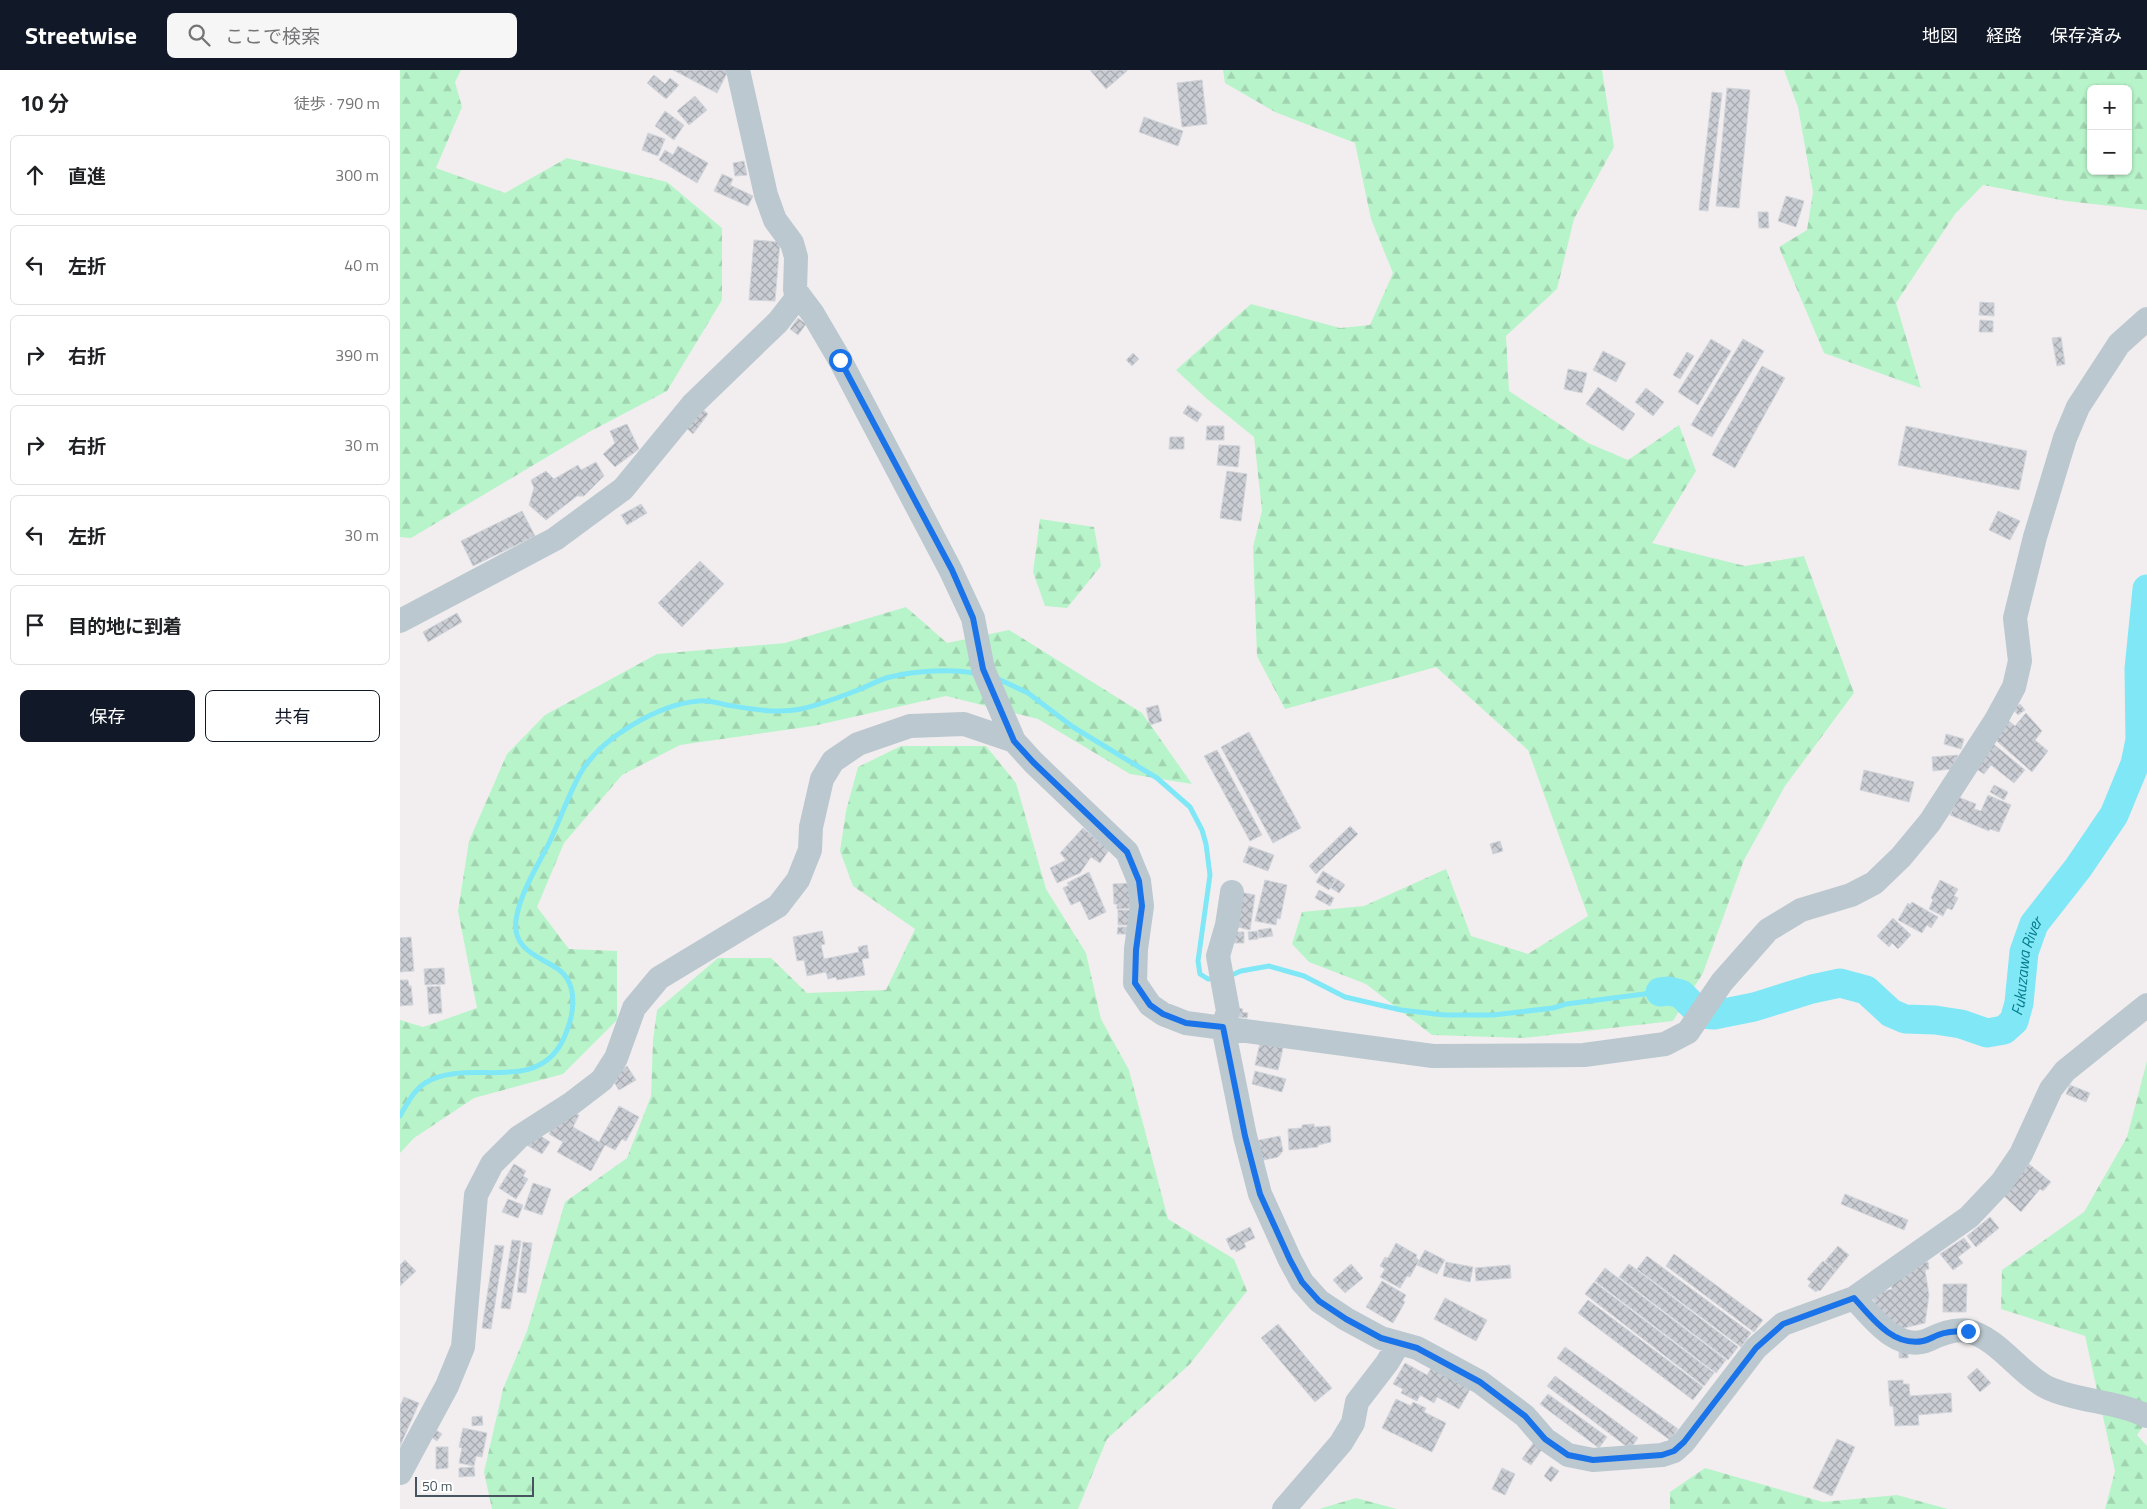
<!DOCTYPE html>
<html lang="ja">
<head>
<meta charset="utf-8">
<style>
	:root { --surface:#fff; --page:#f6f6f6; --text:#202124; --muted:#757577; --line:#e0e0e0; --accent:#111827 }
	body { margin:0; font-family:"Titillium Web","Noto Sans JP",sans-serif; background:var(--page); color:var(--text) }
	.controls { position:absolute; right:15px; top:15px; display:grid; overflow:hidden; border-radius:8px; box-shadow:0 1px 4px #0004 }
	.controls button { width:45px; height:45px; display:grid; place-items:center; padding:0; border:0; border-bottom:1px solid var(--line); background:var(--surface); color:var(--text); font:25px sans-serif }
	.scale { position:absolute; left:15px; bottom:12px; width:119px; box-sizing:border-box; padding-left:5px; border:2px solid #45545e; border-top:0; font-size:14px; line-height:18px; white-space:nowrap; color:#45545e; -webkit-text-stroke:4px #fff; paint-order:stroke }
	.stop { position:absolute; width:15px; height:15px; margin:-11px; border:4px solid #1a73e8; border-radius:50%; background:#fff }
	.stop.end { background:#1a73e8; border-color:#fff; box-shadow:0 1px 5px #0008 }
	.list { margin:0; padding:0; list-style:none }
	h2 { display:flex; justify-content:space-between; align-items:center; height:65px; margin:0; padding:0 20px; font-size:21px }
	h2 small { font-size:16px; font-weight:400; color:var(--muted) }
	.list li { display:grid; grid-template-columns:32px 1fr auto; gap:15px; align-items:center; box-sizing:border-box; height:80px; margin:0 10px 10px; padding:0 10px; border:1px solid var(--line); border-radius:8px }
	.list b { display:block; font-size:19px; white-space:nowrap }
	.list em { font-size:16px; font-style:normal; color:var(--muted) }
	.actions { display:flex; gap:10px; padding:15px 20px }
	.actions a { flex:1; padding:11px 0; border:1px solid var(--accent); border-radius:8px; text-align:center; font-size:18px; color:var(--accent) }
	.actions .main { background:var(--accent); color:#fff }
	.icon { flex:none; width:28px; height:28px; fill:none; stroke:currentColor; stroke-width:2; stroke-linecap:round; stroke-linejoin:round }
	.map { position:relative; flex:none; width:1747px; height:1439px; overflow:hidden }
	header { display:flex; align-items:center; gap:30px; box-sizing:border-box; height:70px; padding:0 25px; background:var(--accent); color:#fff }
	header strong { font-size:24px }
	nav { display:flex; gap:28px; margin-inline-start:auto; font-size:18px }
	.search { width:350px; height:45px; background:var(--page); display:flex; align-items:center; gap:12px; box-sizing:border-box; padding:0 18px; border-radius:8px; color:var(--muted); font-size:19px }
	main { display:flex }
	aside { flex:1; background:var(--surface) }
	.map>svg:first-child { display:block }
	.forest { fill:url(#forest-firs); fill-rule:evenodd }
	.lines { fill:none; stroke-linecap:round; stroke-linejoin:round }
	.stream { stroke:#80e7f6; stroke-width:5 }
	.river { stroke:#80e7f6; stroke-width:29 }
	.building { fill:url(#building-cross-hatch); stroke:#d2d5db }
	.minor { stroke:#bbc8cf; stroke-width:24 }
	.route { stroke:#1a73e8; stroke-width:6 }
	.labels { text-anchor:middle; stroke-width:4; stroke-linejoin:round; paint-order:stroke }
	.water-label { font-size:16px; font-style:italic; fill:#047c8d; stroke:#fff }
</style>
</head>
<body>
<header>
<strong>Streetwise</strong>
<div class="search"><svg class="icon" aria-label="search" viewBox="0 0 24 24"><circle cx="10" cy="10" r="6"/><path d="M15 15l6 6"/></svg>ここで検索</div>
<nav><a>地図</a><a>経路</a><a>保存済み</a></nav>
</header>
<main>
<aside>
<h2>10 分<small>徒歩 · 790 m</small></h2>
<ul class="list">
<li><svg class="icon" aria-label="ahead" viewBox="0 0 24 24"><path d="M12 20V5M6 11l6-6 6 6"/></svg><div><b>直進</b></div><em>300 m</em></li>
<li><svg class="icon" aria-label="left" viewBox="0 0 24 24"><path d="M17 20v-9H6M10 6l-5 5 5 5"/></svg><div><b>左折</b></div><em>40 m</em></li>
<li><svg class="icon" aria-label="right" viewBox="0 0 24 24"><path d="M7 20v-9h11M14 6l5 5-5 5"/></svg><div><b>右折</b></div><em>390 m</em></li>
<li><svg class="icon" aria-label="right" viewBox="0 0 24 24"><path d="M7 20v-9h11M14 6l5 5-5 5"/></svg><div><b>右折</b></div><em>30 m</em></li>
<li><svg class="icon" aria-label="left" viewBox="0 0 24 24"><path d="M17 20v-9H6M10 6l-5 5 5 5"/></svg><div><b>左折</b></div><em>30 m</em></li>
<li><svg class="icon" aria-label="arrive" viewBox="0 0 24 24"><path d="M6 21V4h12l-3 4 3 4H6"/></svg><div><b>目的地に到着</b></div></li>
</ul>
<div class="actions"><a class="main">保存</a><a>共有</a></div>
</aside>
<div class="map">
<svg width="1747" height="1439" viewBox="0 0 1747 1439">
	<defs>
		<pattern id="forest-firs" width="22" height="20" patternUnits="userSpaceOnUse" patternTransform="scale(1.25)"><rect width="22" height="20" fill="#b8f4ca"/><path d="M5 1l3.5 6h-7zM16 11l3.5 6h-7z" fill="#a0d3b0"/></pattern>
		<pattern id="building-cross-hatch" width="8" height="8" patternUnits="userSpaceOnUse" patternTransform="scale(1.25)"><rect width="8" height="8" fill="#caced4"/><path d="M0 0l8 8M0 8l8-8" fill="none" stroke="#a6aaaf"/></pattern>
	</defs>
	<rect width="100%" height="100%" fill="#f2eeef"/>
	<!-- forest -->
	<path class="forest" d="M0,0h61l-6,12 7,25 -26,61 69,25 62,-35 100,24 55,46v72l-55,91 -78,41 -178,106 -11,-1z
		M823,0h379l12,77 -40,72 -17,70 -51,47 3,55 79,52 40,17 51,-35 17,46 -44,72 93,23 59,-10 50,137 -69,93 -41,74 -41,113 -30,48 -149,17 -92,-3 -66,-51 -57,-22 -17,-18 10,-32 62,-6 82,-37 25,67 57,18 60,-38 -60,-166 -92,-83 -151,42 -28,-53 -4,-109 9,-36 -8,-74 -47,-38 -31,-29 75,-66 89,24 30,-3 23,-52 -22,-54 -16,-76 -80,-31 -50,-29z
		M1384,0h363v140l-81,-9 -83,-16 -28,29 -59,89 25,85 -97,-35 -45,-106 28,-17 6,-38 -15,-85zM1691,19h37v82h-37z
		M640,449l54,8 7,39 -34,42 -22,-2 -12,-34z
		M506,537l41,36 62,-13 133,83 50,71 -62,-10 -92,-55 -92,-23 -133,30 -133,19 -58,30 -58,68 -27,64 32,42 48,2v69l-54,54 -89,24 -60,40 -14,15v-133l23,7 54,-19 -19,-97 11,-70 38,-87 38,-39 112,-61 128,-11z
		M501,676h85l30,37 30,106 40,64 15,66 28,51 39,149 66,40 13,32 -57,73 -83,75 -29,70h-586l-8,-37 19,-83 24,-58 38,-129 62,-44 24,-62 2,-56 4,-30 61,-52h53l36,35 79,-3 29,-61 -62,-43 -13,-35 6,-40 12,-44z
		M1747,991v360l-10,14 10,11v63h-42l10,-38 -30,-135 -84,-27 1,-39 82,-58 43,-75z
		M1305,1398l118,34 74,-7 51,14h-278v-17z
		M956,1428l41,11h-78z"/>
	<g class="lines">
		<!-- stream -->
		<path class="stream" d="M596,608l32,15 45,34 84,51 33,29 12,23 4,14 4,31 -12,86 2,13 8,5 9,-1
			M827,907l14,-6 28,-5 35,10 41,21 56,13 44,5h48l60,-7 13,-4 94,-12
			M0,1046c7,-12 13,-25 25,-33 42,-26 109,12 137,-41 11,-22 19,-56 -4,-73 -19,-13 -46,-19 -42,-49 4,-27 21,-53 33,-77 11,-23 19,-47 31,-69 20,-36 79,-70 119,-73 9,-1 19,2 28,4 25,4 50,9 74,4 22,-5 42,-13 62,-21 9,-4 18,-9 27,-11 25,-6 63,-9 88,-3"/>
		<!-- river -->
		<path class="river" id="s1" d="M1260,922l9,-1 12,3 20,20 13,1 40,-8 58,-18 28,-6 26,7 25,23 14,6 30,1 26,4 26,9 17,-3 10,-9 5,-18 5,-51 10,-28 44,-56 36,-53 21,-51 5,-24 -1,-71 8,-80"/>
	</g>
	<!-- building -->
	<path class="building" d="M273,0h54l1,1 -11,22z
		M690,0h37v1l-21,18z
		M254,5l11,9 5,-6 9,7 -13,14 -19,-16z
		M802,10l5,44 -25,3 -5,-44z
		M1327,18l23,2 -11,118 -23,-2z
		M1312,22l10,1 -14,118 -9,-1z
		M295,26l12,14 -18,15 -12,-14z
		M265,41l19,14 -10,15 -19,-14z
		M744,47l39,14 -5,15 -39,-14z
		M248,63l17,6 -7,17 -16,-6z
		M278,76l30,17 -11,20 -38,-23 6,-10 8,5z
		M344,91l3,14 -12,1 -2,-13z
		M322,104l11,5 -3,6 23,11 -5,10 -34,-15z
		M1386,126l18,5 -8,26 -18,-6z
		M1358,142h10l1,16h-10z
		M354,170l26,2 -5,59 -26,-1z
		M1580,232l14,1v13l-15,-1z
		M398,248l8,6 -8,11 -8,-6z
		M1580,250l13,1v11h-14z
		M1661,267l4,27 -8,2 -5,-28z
		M1311,269l20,12 -33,54 -20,-13z
		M1343,269l21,12 -52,86 -21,-12z
		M1203,281l23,12 -10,19 -23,-12z
		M1287,282l7,4 -14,23 -7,-4z
		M733,283l6,6 -7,7 -6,-6z
		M1362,296l23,12 -50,90 -23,-13z
		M1168,299l19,4 -5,20 -18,-4z
		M1198,317l37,27 -12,17 -37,-27z
		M1246,318l18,14 -11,14 -18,-14z
		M788,335l14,9 -5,8 -14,-9z
		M299,336l9,8 -15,20 -9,-8z
		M227,354l12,25 -24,18 -12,-13 12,-11 -5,-12z
		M807,356h17v14h-18z
		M1506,356l121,25 -8,39 -121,-25z
		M770,367h14v12h-15z
		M819,375l21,1 -2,21 -21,-2z
		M196,392l8,14 -20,20h-7l-31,24 -17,-15 5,-17 -3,-8 15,-9 8,8 24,-14 3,5z
		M827,401l20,3 -6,47 -21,-3z
		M241,434l6,9 -20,12 -6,-10z
		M122,441l13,25 -62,30 -12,-25z
		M1598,441l22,10 -10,19 -21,-10z
		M300,491l24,23 -42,43 -24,-24z
		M57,543l5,9 -34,20 -5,-10z
		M1620,634l5,6 -7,5 -5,-6z
		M758,635l4,16 -12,4 -4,-17z
		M1626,643l16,18 -7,9 13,11 -16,21 -42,-37 14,-18 11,9z
		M849,662l52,96 -28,15 -52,-96z
		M1546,664l18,5 -3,10 -17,-5z
		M1591,672l34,28 -11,13 -23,-18 -7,9 -9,-6z
		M817,680l45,85 -12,6 -46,-85z
		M1558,685l-7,14 -18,2 -1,-14z
		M1464,700l50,12 -5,20 -49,-12z
		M1594,715l14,7 -4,8 -14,-8z
		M1588,725l23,10 -12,27 -9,-3 -1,2 -39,-16 8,-18 18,7 -2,5 7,2z
		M950,756l8,8 -42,40 -7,-8z
		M683,758l26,22 -9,13 -9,-6 -11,16 -23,10 -7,-15 16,-8 -6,-7z
		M1100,771l3,10 -10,3 -3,-10z
		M849,776l25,9 -6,16 -25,-9z
		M923,801l13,8 -7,11 -13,-8z
		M689,802l17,40 -17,8 -9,-19 -9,4 -8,-17 6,-3 -2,-2z
		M937,809l8,6 -6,8 -8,-5z
		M865,810l22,5 -7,34 -3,-1 -1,7 -21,-4z
		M1540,810l18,9 -4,7 4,2 -6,12 -5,-2 -4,8 -14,-7 4,-9 -2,-2z
		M732,813l1,25 -16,1v-5h-3l-1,-20z
		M919,820l15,8 -4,8 -15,-8z
		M840,822l15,3 -5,35 -12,-3z
		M1512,832l26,15 -7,11 -4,-3 -5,8 -24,-13 10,-17 2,2z
		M718,840h13v15h-13z
		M1493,848l18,17 -13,14 -6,-6 -3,4 -12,-11z
		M718,857h11v7h-12z
		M871,858l2,8 -14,2 -1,-8z
		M422,861l3,13 -4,1 3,14 35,-7 -1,-5 9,-2 2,13 -7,1 3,16 -28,5 -1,-3 -8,2 -2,-7 -19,4 -3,-16 -7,1 -4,-24z
		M857,861l1,8 -9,1 -1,-8z
		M833,862h11v11h-10z
		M11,867l3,34 -14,1v-34z
		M44,898l1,16 -20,1 -1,-16z
		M0,910h8l1,6h2l2,19 -13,1z
		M40,916l2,27 -13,1 -2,-27z
		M833,937l10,2 -1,3 6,1 -1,5 -15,-2z
		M860,973l23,5 -5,22 -23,-5z
		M227,996l9,14 -17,10 -9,-14z
		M855,1001l31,8 -4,13 -30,-8z
		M1670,1015l20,8 -4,9 -20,-8z
		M219,1036l20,11 -13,24 -4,-2 -7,11 -10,-5 -14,26 -34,-19 6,-10 -14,-8 9,-17 11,-8 10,6 -6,12 26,15z
		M914,1054v3l16,-1 1,16 -13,3v2l-29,3 -1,-21 14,-1v-3z
		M133,1061l17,11 -8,12 -17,-10z
		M880,1066l3,15 -5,6 -19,4 -4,-20z
		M114,1094l12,7 -3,5 5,3 -12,20 -17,-11z
		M1629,1094l22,18 -8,9 -3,-2 -19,23 -18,-17z
		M133,1113l18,6 -9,26 -18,-6z
		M1445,1124l63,26 -4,10 -63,-26z
		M108,1129l15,6 -5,13 -16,-6z
		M1590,1147l9,11 -23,19 -9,-11z
		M850,1157l5,11 -11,5 2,4 -10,5 -1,-3 -4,1 -5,-11z
		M1564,1168l7,9 -13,10 5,6 -10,7 -13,-16z
		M112,1170l9,1 -11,68 -9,-1z
		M123,1172l9,1 -6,50 -9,-1z
		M996,1173l21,12 -1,3 3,2 -9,17 -3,-1 -7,12 -20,-11 5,-8 -5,-3 5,-9 3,1z
		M95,1175l9,1 -13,83 -9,-1z
		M1438,1176l11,9 -13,16 -11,-10z
		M1025,1180l20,10 -8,14 -20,-9z
		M1274,1184l89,66 -9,12 -88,-66z
		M1247,1186l104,77 -10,14 -104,-78z
		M5,1190l11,11 -16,15v-21z
		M1423,1191l13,10 -16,20 -2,-1 -2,2 -8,-6 3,-4 -4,-3z
		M1046,1192l27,5 -3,15 -27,-6z
		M1528,1192l1,7 -4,1 4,25 -4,28 -30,7 -15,-8 -8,-28 20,-5 -2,-12 29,-14z
		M951,1194l12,14 -18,15 -12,-13z
		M1229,1194l109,83 -10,13 -109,-83z
		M1110,1195l1,13 -35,3 -1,-13z
		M1205,1198l121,92 -10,13 -121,-92z
		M982,1211l24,14 -3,5 2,2 -12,21 -27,-16z
		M1194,1212l120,91 -10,13 -119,-92z
		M1543,1214h24l-1,28h-23z
		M1045,1228l42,22 -11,21 -42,-22z
		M1188,1230l115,87 -10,13 -115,-87z
		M878,1254l54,64 -17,14 -54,-64z
		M1165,1277l113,82 -8,11 -113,-82z
		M1499,1280h9v8h-9z
		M1005,1293l22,12 5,-8 41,17 -14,25 -22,-12 -3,6 -14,-8 -3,6 -16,-8 2,-4 -10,-5z
		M1577,1298l14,15 -11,9 -13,-15z
		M1155,1306l83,62 -8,11 -83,-63z
		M1503,1310v4h6l1,12 41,-3 1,19 -34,3 1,10 -24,1 -2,-20h-3l-2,-25z
		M1148,1324l59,43 -8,11 -59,-44z
		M4,1327l15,6 -19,43v-40z
		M996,1329l15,7 2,-4 13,6 -2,4 22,11 -14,29 -50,-24z
		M82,1346l1,9 -11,1v-9z
		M33,1358l9,6 -5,7 -9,-6z
		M63,1358l24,5 -5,24 -6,-1 -2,10 -15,-3 3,-15 -3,-1z
		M1437,1369l18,8 -23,49 -19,-8z
		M1134,1372l9,6 -12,17 -9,-6z
		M36,1377h12v21l-12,1z
		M1151,1396l8,5 -8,11 -7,-6z
		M74,1397l1,9 -16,1v-9z
		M1102,1398l13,6 -10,21 -13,-6z"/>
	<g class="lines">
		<!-- minor -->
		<path class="minor" d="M338,0l28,125 9,25 17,23 4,14 -1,33 18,24 27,46 111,211 22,47 10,51 31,72 19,21 94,90 12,29 3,25 -6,43 -1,34 15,22 13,9 23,9 247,33 151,-1 81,-11 23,-12 34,-50 46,-52 33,-20 50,-15 23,-12 27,-26 29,-35 66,-102 18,-33 6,-26 -5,-43 20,-81 30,-99 13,-31 41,-63 28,-25
			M0,551l155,-82 68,-50 69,-84 86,-83 21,-27
			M832,822l-5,33 -9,31 10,55 -5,16 22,109 15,58 30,66 12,22 17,19 27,18 35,19 36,10 63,34 45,34 20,23 23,16 25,5 69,-5 12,-4 10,-9 72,-94 27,-24 71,-26 115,-81 33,-35 19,-28 30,-65 14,-18 82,-66
			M1454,1228c18,19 43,55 74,42 12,-6 27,-12 40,-9 30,7 53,44 80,57 31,14 69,13 99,28
			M0,1403l47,-87 16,-39 13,-152 16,-31 27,-27 53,-34 30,-23 14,-22 18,-50 25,-30 119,-72 20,-26 12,-30 1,-23 11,-48 11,-18 25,-17 52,-18 54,-2 50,17
			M884,1439l57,-66 12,-20 4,-21 30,-39 12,-20"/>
	</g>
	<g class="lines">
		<!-- route -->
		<path class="route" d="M440,290l112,210 21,48 10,51 31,72 19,21 94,90 12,29 3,25 -6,44 -1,33 15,22 13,9 23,9 37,4 22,109 15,58 30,66 12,22 17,19 27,18 35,19 36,10 63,34 45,34 20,23 23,16 25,5 69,-5 12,-4 10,-9 72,-94 27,-24 71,-26c18,20 39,49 69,43 5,-1 10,-4 15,-6 9,-4 20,-4 30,-4"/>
	</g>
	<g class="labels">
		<!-- water labels -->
		<g class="water-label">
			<text dy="6" stroke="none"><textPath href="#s1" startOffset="440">Fukuzawa River</textPath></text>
		</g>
	</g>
</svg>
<div class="controls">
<button>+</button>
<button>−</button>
</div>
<div class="scale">50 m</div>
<div class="stop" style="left:440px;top:290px"></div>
<div class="stop end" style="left:1568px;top:1261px"></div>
</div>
</main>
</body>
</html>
